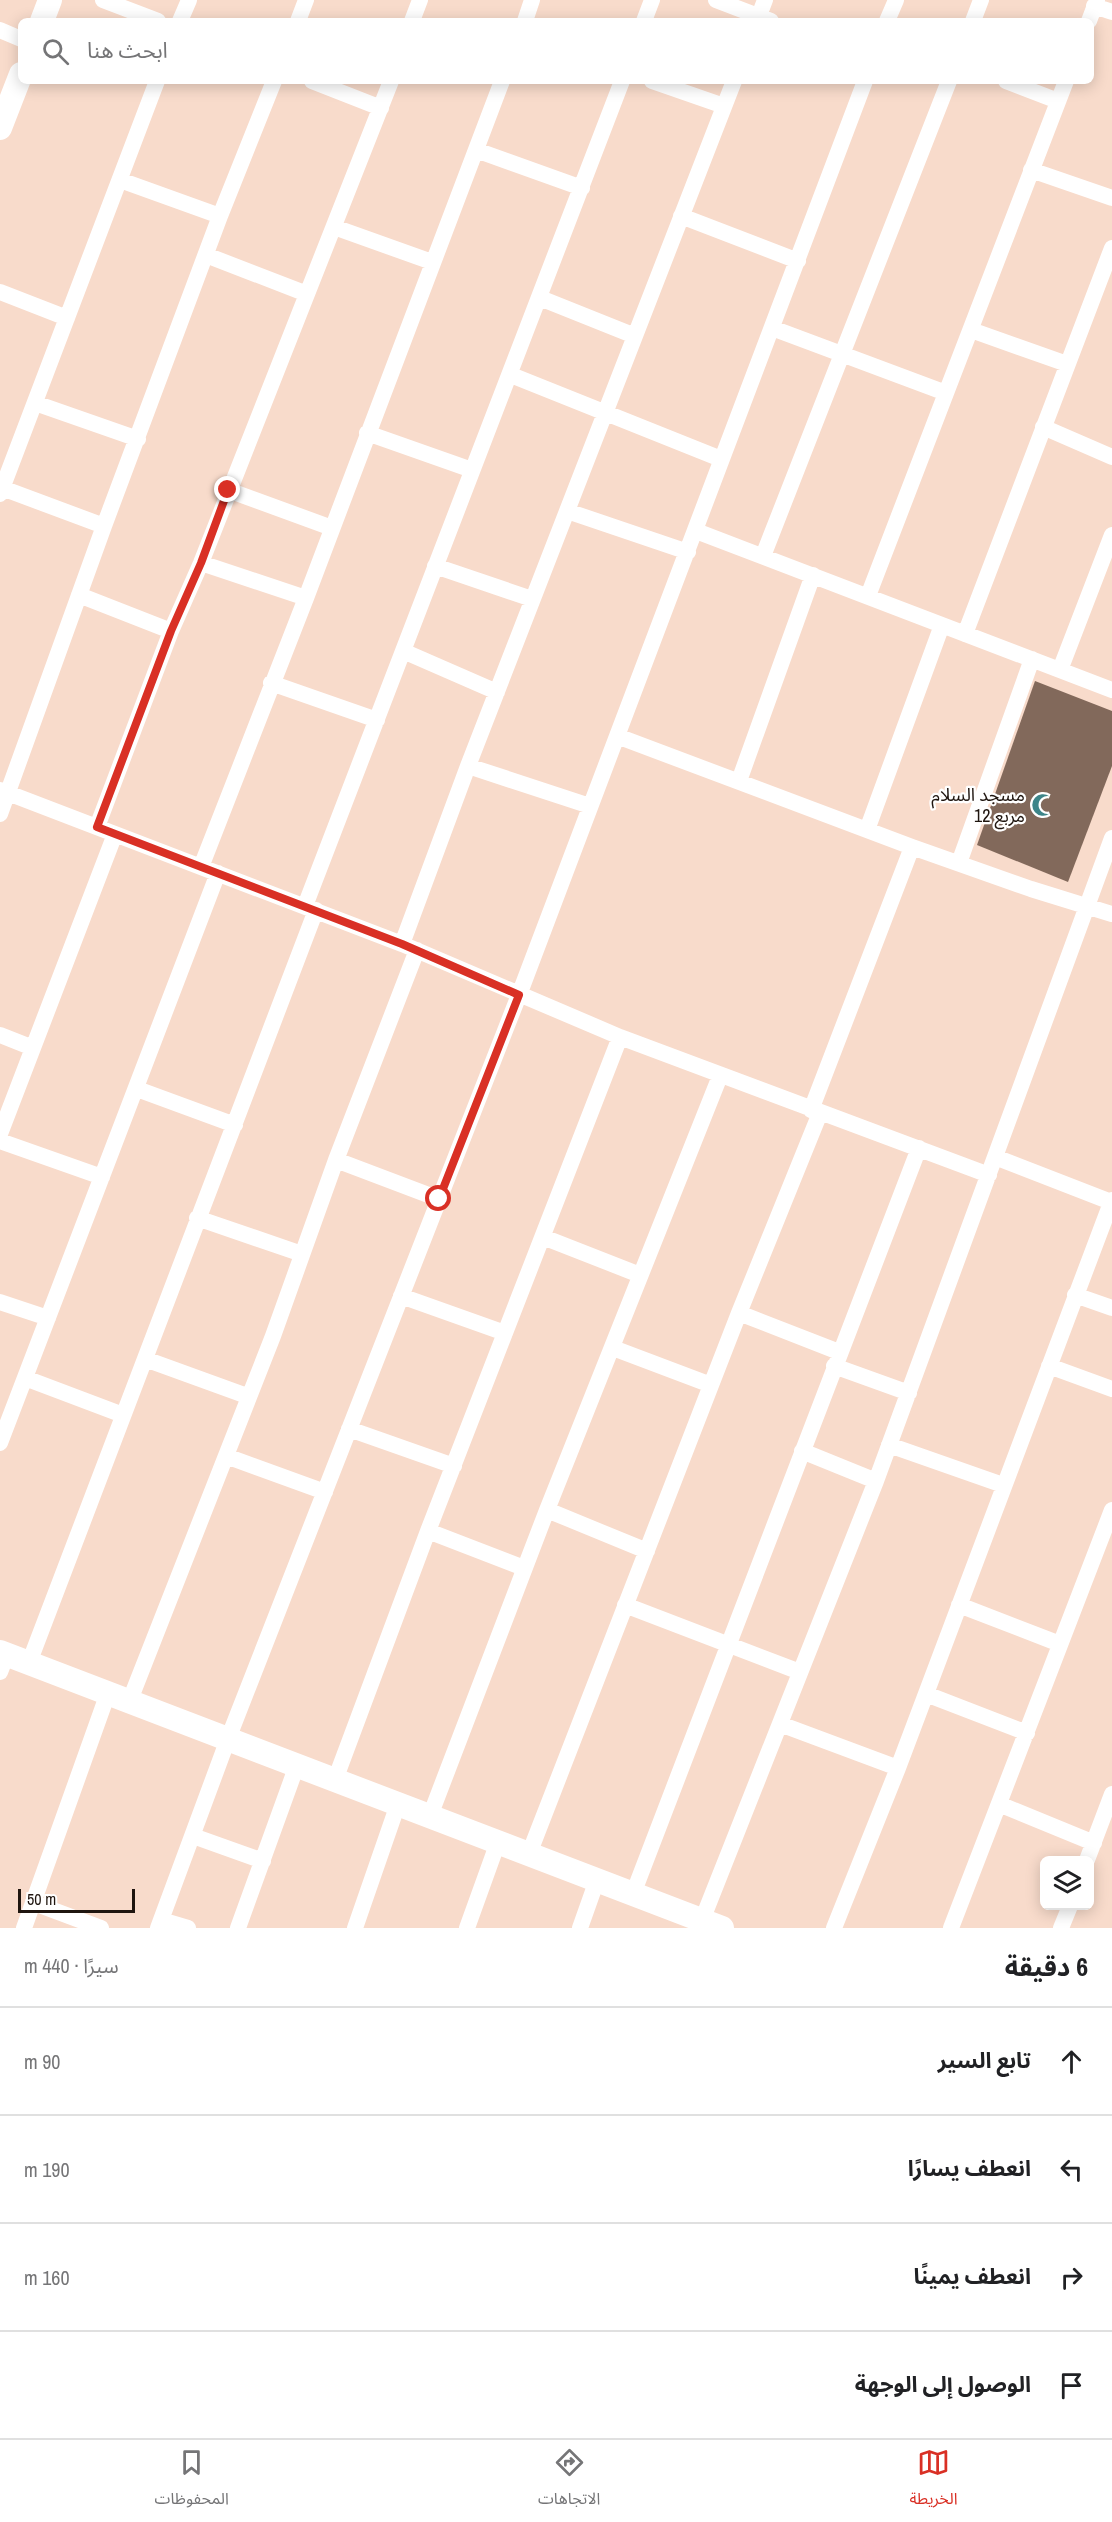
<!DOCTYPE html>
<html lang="ar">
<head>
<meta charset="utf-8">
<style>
	:root { --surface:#fff; --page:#f2f2f2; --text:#202124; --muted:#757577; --line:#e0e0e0; --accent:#d93025 }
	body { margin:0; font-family:"Archivo Narrow","Noto Sans Arabic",sans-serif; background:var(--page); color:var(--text); direction:rtl }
	.controls { position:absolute; right:18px; bottom:18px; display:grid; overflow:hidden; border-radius:9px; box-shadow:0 3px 15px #0003 }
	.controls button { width:54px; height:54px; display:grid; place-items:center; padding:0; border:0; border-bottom:2px solid var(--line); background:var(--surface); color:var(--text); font:30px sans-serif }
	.scale { position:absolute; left:18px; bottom:15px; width:117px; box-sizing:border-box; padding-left:6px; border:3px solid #1f150f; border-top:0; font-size:16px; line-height:21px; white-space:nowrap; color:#1f150f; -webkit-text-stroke:4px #fff; paint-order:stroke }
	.stop { position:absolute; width:18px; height:18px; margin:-14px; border:4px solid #d93025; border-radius:50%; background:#fff }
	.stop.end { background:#d93025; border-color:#fff; box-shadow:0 2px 6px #0008 }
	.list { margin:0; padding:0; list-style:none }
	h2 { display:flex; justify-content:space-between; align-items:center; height:78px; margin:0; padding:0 24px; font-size:26px }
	h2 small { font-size:20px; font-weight:400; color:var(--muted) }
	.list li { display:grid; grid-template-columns:39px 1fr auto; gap:18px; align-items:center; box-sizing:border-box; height:108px; padding:0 24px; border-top:2px solid var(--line) }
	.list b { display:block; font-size:22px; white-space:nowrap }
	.list em { font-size:20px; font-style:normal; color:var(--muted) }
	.icon { flex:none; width:33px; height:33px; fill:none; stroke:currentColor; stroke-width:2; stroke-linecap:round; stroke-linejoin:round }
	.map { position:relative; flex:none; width:1112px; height:1928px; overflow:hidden; direction:ltr }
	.search { position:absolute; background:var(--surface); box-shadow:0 3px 15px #0003; left:18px; right:18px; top:18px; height:66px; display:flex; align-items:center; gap:15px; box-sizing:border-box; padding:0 21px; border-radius:9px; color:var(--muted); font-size:22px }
	.sheet { height:510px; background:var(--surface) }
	nav { display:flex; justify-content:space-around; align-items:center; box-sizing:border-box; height:84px; border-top:2px solid var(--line); background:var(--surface); font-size:16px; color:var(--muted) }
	nav a { display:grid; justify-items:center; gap:3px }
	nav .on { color:var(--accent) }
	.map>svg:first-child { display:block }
	.building { fill:#82695b }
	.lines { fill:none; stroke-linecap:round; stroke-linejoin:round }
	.street { stroke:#fff; stroke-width:16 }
	.secondary { stroke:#fff; stroke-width:24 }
	.route { stroke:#d93025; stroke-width:8 }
	.labels { text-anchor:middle; stroke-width:4.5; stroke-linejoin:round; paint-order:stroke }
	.poi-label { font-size:18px; fill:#1f150f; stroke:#fff; text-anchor:end }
</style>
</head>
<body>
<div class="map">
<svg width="1112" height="1928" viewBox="0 0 1112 1928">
	<rect width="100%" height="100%" fill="#f8dbcb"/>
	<!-- building -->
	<path class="building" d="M1035,681l77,30v55l-44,116 -91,-37z"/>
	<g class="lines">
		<!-- street -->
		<path class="street" d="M103,0l55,21
			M716,0l55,21
			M1094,6l18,6
			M180,21l9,-21
			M298,21l8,-21
			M412,21l8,-21
			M525,21l7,-21
			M644,21l8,-21
			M757,21l8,-21
			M887,21l9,-21
			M973,21l8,-21
			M1089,21l8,-21
			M0,30l21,9
			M312,81l69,27
			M652,81l72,25
			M1006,81l52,20
			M476,150l106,38
			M1031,170l81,28
			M120,180l100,36
			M681,216l117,45
			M334,227l98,35
			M206,255l101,39
			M0,292l67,26
			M540,298l95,38
			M772,328l174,65
			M971,330l96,34
			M511,375l210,84
			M35,403l103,36
			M1043,427l69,30
			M367,433l105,37
			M2,488l102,38
			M228,490l104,38
			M0,494l157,-413
			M567,511l121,41
			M696,531l416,159
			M763,556l186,-475
			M201,563l105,35
			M435,566l97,33
			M79,595l92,36
			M868,596l198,-515
			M965,634l147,-386
			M403,651l94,41
			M1060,670l52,-135
			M271,683l106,37
			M617,736l295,111 119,42 81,25
			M468,766l122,40
			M739,781l74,-206
			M0,790l402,154 218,93 369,138
			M0,814l104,-288 116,-310 54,-135
			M97,827l74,-196 30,-68 190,-482
			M867,830l75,-205
			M959,863l73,-204
			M201,867l105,-269 196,-517
			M305,906l317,-825
			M402,944l66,-178 266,-685
			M0,1035l33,13
			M137,1089l98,36
			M811,1110l101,-263
			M0,1134l115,-300
			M0,1141l102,36
			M995,1157l116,45
			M336,1160l103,39
			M197,1218l105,36
			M543,1237l97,38
			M1075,1295l37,13
			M401,1296l104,37
			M0,1302l48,16
			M739,1313l100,39
			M613,1348l98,37
			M145,1359l102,37
			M834,1366l75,27
			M1049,1366l63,23
			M25,1378l98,37
			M349,1429l105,37
			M0,1443l218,-570
			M889,1445l114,40
			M802,1451l74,30
			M226,1456l99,36
			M547,1510l100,41
			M428,1531l96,37
			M625,1605l175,67
			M959,1605l101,39
			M29,1663l287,-753
			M0,1672l7,-18
			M926,1694l101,39
			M130,1700l143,-364 63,-176 81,-210
			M780,1724l118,44
			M335,1780l93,-249 192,-494
			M999,1804l95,39
			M430,1816l117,-306 173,-434
			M193,1836l70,25
			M529,1854l210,-541 81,-200
			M1087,1860l25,-66
			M633,1894l286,-746
			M34,1903l67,25
			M161,1920l27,8
			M24,1928l84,-235
			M158,1928l70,-189 291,-744 346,-914
			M238,1928l59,-163
			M355,1928l43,-124
			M467,1928l31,-86
			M580,1928l17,-48
			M699,1928l177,-447 236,-643
			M834,1928l64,-160 214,-568
			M951,1928l161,-418
			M1061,1928l9,-22"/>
		<!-- secondary -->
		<path class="secondary" d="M42,21l8,-21
			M0,128l21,-54
			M0,1652l722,276"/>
	</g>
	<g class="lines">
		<!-- route -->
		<path class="route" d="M228,490l-27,73 -30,68 -74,196 305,117 117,51 -80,204"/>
	</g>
	<!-- icons -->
	<defs>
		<g id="mosque-bare" transform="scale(1.8)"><path d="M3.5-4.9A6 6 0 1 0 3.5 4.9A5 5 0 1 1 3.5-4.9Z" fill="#3d8589" stroke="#fff" stroke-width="2.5" paint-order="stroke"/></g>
	</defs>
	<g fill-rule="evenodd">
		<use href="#mosque-bare" x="1043" y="805"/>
	</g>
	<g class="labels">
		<!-- poi labels -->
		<g class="poi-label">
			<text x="1025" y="801">مسجد السلام<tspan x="1025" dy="21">مربع 12</tspan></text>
		</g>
	</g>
</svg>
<div class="controls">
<button><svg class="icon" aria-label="layers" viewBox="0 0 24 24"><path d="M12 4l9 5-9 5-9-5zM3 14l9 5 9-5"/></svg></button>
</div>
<div class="scale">50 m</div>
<div class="stop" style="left:439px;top:1199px"></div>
<div class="stop end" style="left:228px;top:490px"></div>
<div class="search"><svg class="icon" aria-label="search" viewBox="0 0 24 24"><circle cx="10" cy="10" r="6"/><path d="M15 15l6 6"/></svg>ابحث هنا</div>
</div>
<section class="sheet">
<h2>6 دقيقة<small>سيرًا · 440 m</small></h2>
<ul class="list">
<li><svg class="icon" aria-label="ahead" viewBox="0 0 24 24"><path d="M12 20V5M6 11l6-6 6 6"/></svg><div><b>تابع السير</b></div><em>90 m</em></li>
<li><svg class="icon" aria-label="left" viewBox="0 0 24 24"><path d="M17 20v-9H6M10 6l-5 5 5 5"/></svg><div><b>انعطف يسارًا</b></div><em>190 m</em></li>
<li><svg class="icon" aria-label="right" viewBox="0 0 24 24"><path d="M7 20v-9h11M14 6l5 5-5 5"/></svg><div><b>انعطف يمينًا</b></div><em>160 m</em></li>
<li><svg class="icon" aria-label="arrive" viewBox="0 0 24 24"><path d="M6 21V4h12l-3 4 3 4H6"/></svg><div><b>الوصول إلى الوجهة</b></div></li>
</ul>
</section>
<nav>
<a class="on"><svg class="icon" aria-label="map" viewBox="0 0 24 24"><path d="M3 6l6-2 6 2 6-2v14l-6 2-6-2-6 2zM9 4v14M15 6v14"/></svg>الخريطة</a>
<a><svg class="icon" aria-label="directions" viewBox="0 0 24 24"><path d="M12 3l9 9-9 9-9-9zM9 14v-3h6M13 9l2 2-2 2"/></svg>الاتجاهات</a>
<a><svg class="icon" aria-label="saved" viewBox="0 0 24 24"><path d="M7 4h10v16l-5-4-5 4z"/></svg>المحفوظات</a>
</nav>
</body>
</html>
